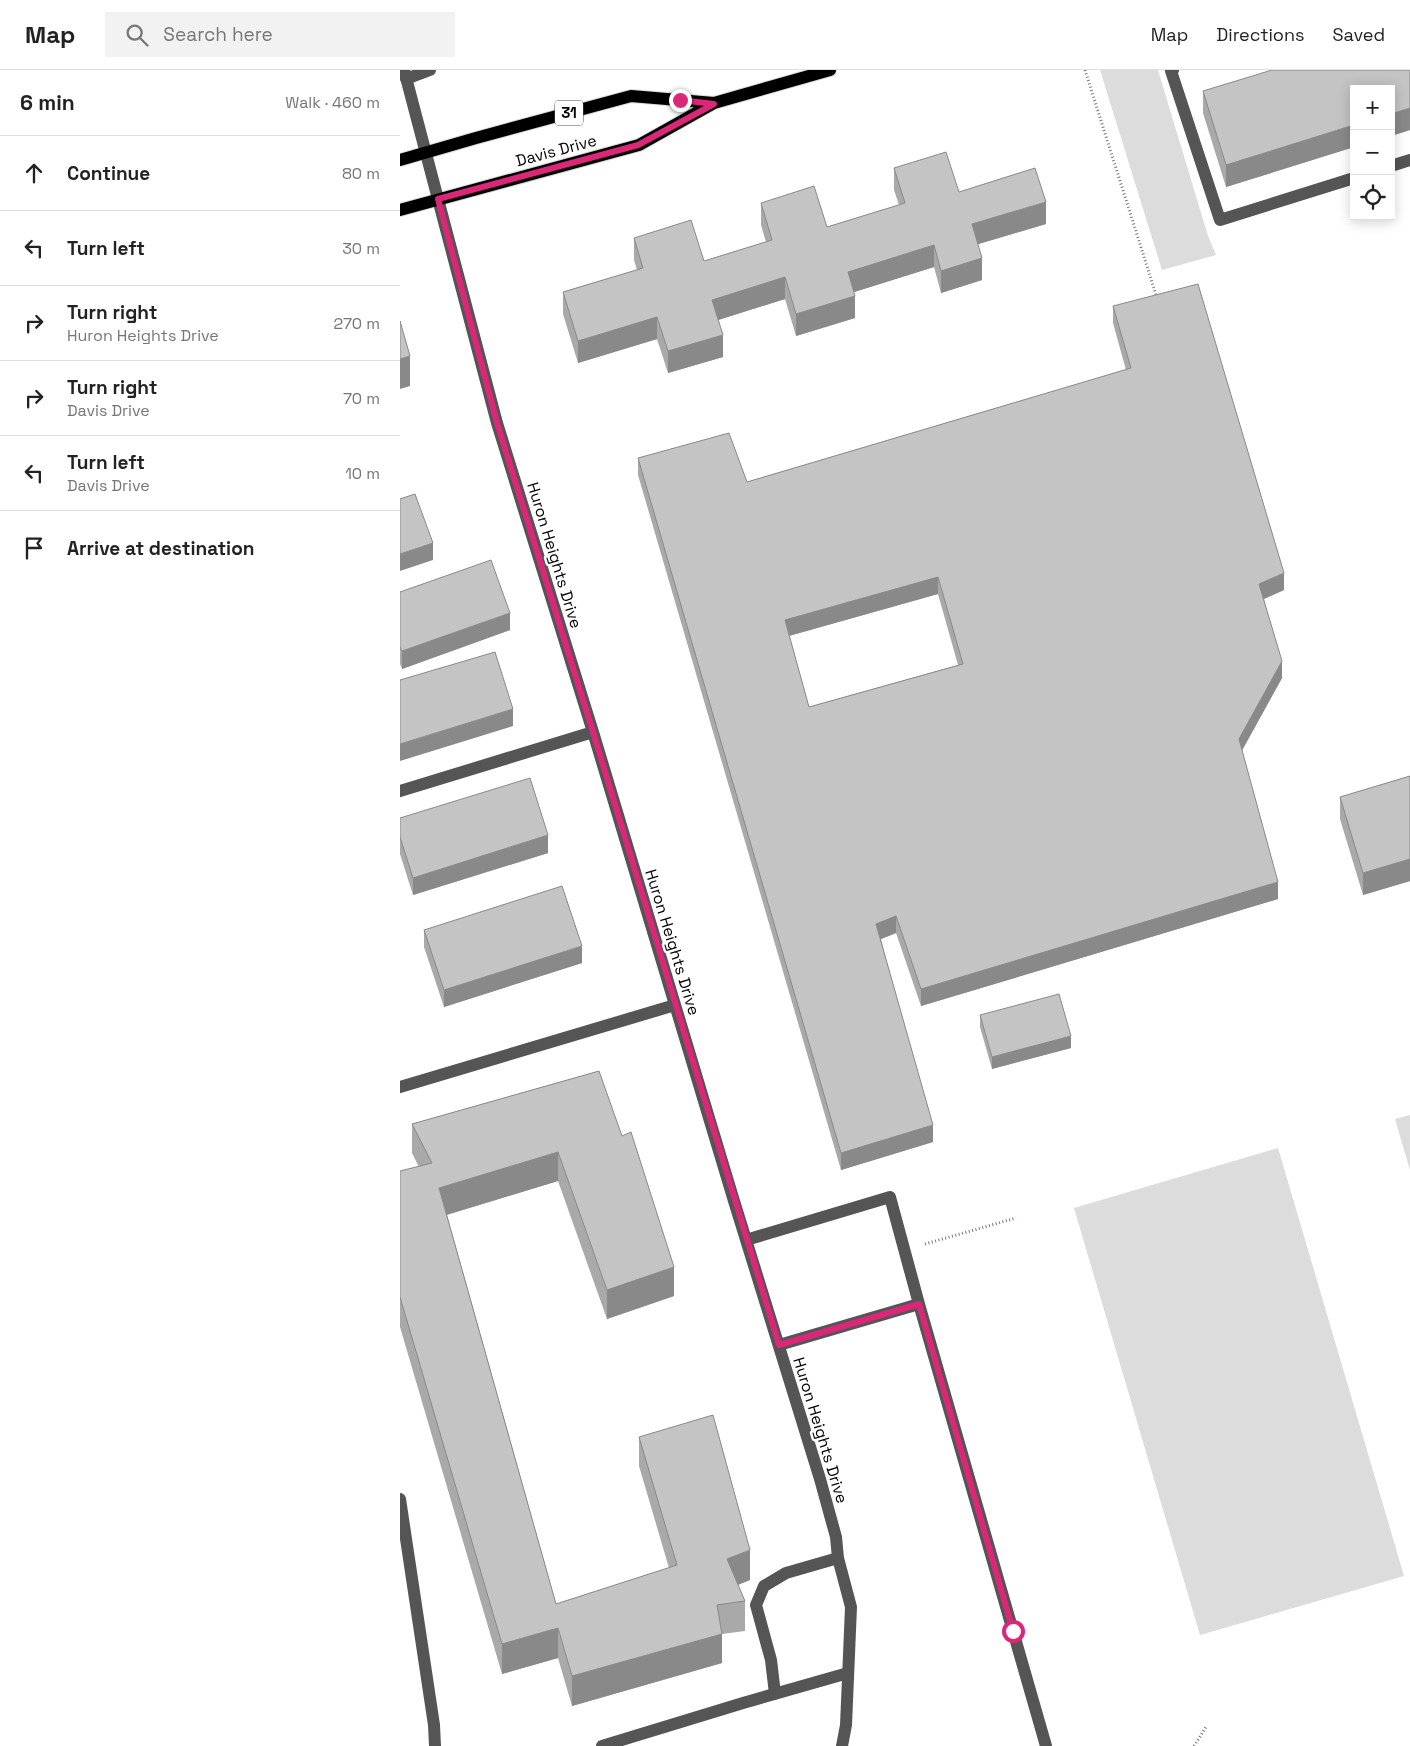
<!DOCTYPE html>
<html lang="en">
<head>
<meta charset="utf-8">
<style>
	:root { --surface:#fff; --page:#f2f2f2; --text:#222; --muted:#767676; --line:#e0e0e0 }
	body { margin:0; font-family:"Space Grotesk",sans-serif; background:var(--page); color:var(--text) }
	.controls { position:absolute; right:15px; top:15px; display:grid; overflow:hidden; border-radius:0px; box-shadow:0 2px 12px #0003 }
	.controls button { width:45px; height:45px; display:grid; place-items:center; padding:0; border:0; border-bottom:1px solid var(--line); background:var(--surface); color:var(--text); font:25px sans-serif }
	.stop { position:absolute; width:15px; height:15px; margin:-11px; border:4px solid #db2777; border-radius:50%; background:#fff }
	.stop.end { background:#db2777; border-color:#fff; box-shadow:0 1px 5px #0008 }
	.list { margin:0; padding:0; list-style:none }
	h2 { display:flex; justify-content:space-between; align-items:center; height:65px; margin:0; padding:0 20px; font-size:21px }
	h2 small { font-size:16px; font-weight:400; color:var(--muted) }
	.list li { display:grid; grid-template-columns:32px 1fr auto; gap:15px; align-items:center; box-sizing:border-box; height:75px; padding:0 20px; border-top:1px solid var(--line) }
	.list b { display:block; font-size:19px; white-space:nowrap }
	.list p { margin:0; font-size:16px; white-space:nowrap; color:var(--muted) }
	.list em { font-size:16px; font-style:normal; color:var(--muted) }
	.icon { flex:none; width:28px; height:28px; fill:none; stroke:currentColor; stroke-width:2; stroke-linecap:round; stroke-linejoin:round }
	.map { position:relative; flex:none; width:1010px; height:1676px; overflow:hidden }
	header { display:flex; align-items:center; gap:30px; box-sizing:border-box; height:70px; padding:0 25px; background:var(--surface); border-bottom:1px solid var(--line) }
	header strong { font-size:24px }
	nav { display:flex; gap:28px; margin-inline-start:auto; font-size:18px }
	.search { width:350px; height:45px; background:var(--page); display:flex; align-items:center; gap:12px; box-sizing:border-box; padding:0 18px; border-radius:0px; color:var(--muted); font-size:19px }
	main { display:flex }
	aside { flex:1; background:var(--surface) }
	.map>svg:first-child { display:block }
	.green { fill:#dcdcdc }
	.lines { fill:none; stroke-linecap:round; stroke-linejoin:round }
	.major-casing { stroke:#dbdbdb; stroke-width:14 }
	.path { stroke:#777; stroke-width:3; stroke-dasharray:1 2.5; stroke-linecap:butt }
	.minor { stroke:#555; stroke-width:12 }
	.major { stroke:#000; stroke-width:12 }
	.wall { fill:#a9a9a9; fill-rule:evenodd }
	.shaded-wall { fill:#898989 }
	.building { fill:#c4c4c4; stroke:#898989; fill-rule:evenodd }
	.route { stroke:#db2777; stroke-width:6 }
	.labels { text-anchor:middle; stroke-width:5; stroke-linejoin:round; paint-order:stroke }
	.shield { fill:#fff; stroke:#4c4c4c; stroke-width:1 }
	.shield-label { font-size:15px; font-weight:bold; fill:#000 }
	.street-label { font-size:16px; fill:#000; stroke:#fff }
</style>
</head>
<body>
<header>
<strong>Map</strong>
<div class="search"><svg class="icon" aria-label="search" viewBox="0 0 24 24"><circle cx="10" cy="10" r="6"/><path d="M15 15l6 6"/></svg>Search here</div>
<nav><a>Map</a><a>Directions</a><a>Saved</a></nav>
</header>
<main>
<aside>
<h2>6 min<small>Walk · 460 m</small></h2>
<ul class="list">
<li><svg class="icon" aria-label="ahead" viewBox="0 0 24 24"><path d="M12 20V5M6 11l6-6 6 6"/></svg><div><b>Continue</b></div><em>80 m</em></li>
<li><svg class="icon" aria-label="left" viewBox="0 0 24 24"><path d="M17 20v-9H6M10 6l-5 5 5 5"/></svg><div><b>Turn left</b></div><em>30 m</em></li>
<li><svg class="icon" aria-label="right" viewBox="0 0 24 24"><path d="M7 20v-9h11M14 6l5 5-5 5"/></svg><div><b>Turn right</b><p>Huron Heights Drive</p></div><em>270 m</em></li>
<li><svg class="icon" aria-label="right" viewBox="0 0 24 24"><path d="M7 20v-9h11M14 6l5 5-5 5"/></svg><div><b>Turn right</b><p>Davis Drive</p></div><em>70 m</em></li>
<li><svg class="icon" aria-label="left" viewBox="0 0 24 24"><path d="M17 20v-9H6M10 6l-5 5 5 5"/></svg><div><b>Turn left</b><p>Davis Drive</p></div><em>10 m</em></li>
<li><svg class="icon" aria-label="arrive" viewBox="0 0 24 24"><path d="M6 21V4h12l-3 4 3 4H6"/></svg><div><b>Arrive at destination</b></div></li>
</ul>
</aside>
<div class="map">
<svg width="1010" height="1676" viewBox="0 0 1010 1676">
	<rect width="100%" height="100%" fill="#fff"/>
	<!-- green -->
	<path class="green" d="M700,0h58l50,166 8,19 -54,15z
		M1010,1045v55l-15,-51z
		M878,1078l126,428 -204,59 -126,-427z"/>
	<g class="lines">
		<!-- major casing -->
		<g class="major-casing">
			<path id="major" d="M0,90l76,-22 155,-42 83,7
				M0,140l239,-65 75,-42 116,-33"/>
		</g>
		<!-- path -->
		<path class="path" d="M685,0l72,228
			M525,1174l91,-26
			M794,1676l12,-19"/>
		<!-- minor -->
		<path class="minor" d="M4,0l93,353 96,309 141,469 86,278 16,58 2,21 13,49 -5,118 -4,21
			M773,0l-2,1 49,149 134,-42
			M6,9l24,-9
			M991,96l19,-6
			M0,721l193,-59
			M0,1017l275,-82
			M346,1170l144,-43 29,107 127,442
			M379,1275l140,-41
			M0,1429l34,226 1,21
			M375,1624l-4,-34 -15,-55 8,-19 22,-13 52,-15
			M202,1676l141,-43 105,-30"/>
		<!-- major -->
		<use href="#major" class="major"/>
	</g>
	<!-- wall -->
	<path class="wall" d="M1010,0v60l-19,6v-47h-37v58l-128,40 -23,-74v-22z
		M494,98l152,56 -68,20 4,36 -41,13 -7,-26 -80,25 1,26 -59,18 -11,-37 -67,21 5,37 -55,16 -11,-34 -79,24 -15,-49v-22l74,-22 -3,-10v-22l70,23 62,-19 -5,-17v-22l66,24 72,-22 -5,-15z
		M713,236l171,284 -20,9 18,79 -40,72 36,149 -357,107 -25,-73 -15,6 52,203 -92,28 -203,-695v-17l109,24 379,-112 -13,-47zM538,524l20,71 -149,42 -20,-71z
		M0,522l110,38 -108,39 -2,-5z
		M1010,706v105l-47,14 -23,-76v-22z
		M0,748l148,35 -135,42 -13,-41z
		M24,860l158,33 -138,44 -20,-60z
		M580,945l91,33 -79,21 -12,-42z
		M199,1001l75,225 -67,23 -49,-138 -111,34 109,389 113,-36 -30,-102v-29l111,143 -12,5 7,16v30l-23,3v29l-150,43 -14,-48 -56,16 -102,-347v-156l19,-4 -7,-14v-29z"/>
	<!-- shaded-wall -->
	<path class="shaded-wall" d="M1010,38v22l-19,6v-22z
		M954,55v22l-128,40v-22z
		M646,132v22l-74,22v-22z
		M534,175v22l-86,27v-22z
		M582,188v22l-41,13v-22z
		M385,207v22l-73,23v-22z
		M455,226v22l-59,18v-22z
		M257,247v22l-79,24v-22z
		M323,265v22l-55,16v-22z
		M10,286v30l-10,3v-30z
		M33,473v17l-33,11v-17z
		M884,503v17l-25,11v-17z
		M538,507v17l-153,43v-17z
		M110,543v17l-108,39v-18z
		M882,591v17l-43,78v-17z
		M113,639v17l-113,35v-17z
		M148,765v18l-135,42v-17z
		M1010,789v22l-47,14v-22z
		M878,812v17l-357,107v-17z
		M496,846v17l-20,8v-17z
		M182,876v17l-138,44v-17z
		M671,966v12l-79,21v-12z
		M533,1055v17l-92,28v-17z
		M158,1082v29l-119,36v-29z
		M274,1197v29l-67,23v-29z
		M350,1480v30l-23,9v-30z
		M158,1558v30l-56,16v-30z
		M322,1564v29l-150,43v-30z"/>
	<!-- building -->
	<path class="building" d="M872,0h138v38l-19,6v-25h-37v36l-128,40 -23,-74z
		M546,82l13,40 76,-24 11,34 -74,22 10,34 -41,13 -7,-26 -86,27 7,24 -59,18 -11,-37 -73,23 11,35 -55,16 -11,-34 -79,24 -15,-49 80,-24 -9,-30 57,-18 13,41 68,-21 -11,-37 53,-17 13,41 78,-24 -11,-35z
		M798,214l86,289 -25,11 23,77 -43,78 39,143 -357,107 -25,-73 -20,8 57,201 -92,28 -203,-695 91,-25 18,49 384,-114 -18,-62zM538,507l25,87 -154,43 -24,-87z
		M0,251l10,35 -10,3z
		M15,424l18,49 -33,11v-55z
		M91,490l19,53 -108,38 -2,-4v-55z
		M95,582l18,57 -113,35v-64z
		M1010,706v83l-47,14 -23,-76z
		M130,708l18,57 -135,43 -13,-41v-19z
		M162,816l20,60 -138,44 -20,-60z
		M659,924l12,42 -79,21 -12,-42z
		M199,1001l23,65 9,-4 43,135 -67,23 -49,-138 -119,36 117,416 121,-39 -38,-128 74,-22 37,135 -23,9 18,42 -28,4 5,29 -150,42 -14,-48 -56,16 -102,-347v-126l32,-8 -20,-39z"/>
	<g class="lines">
		<!-- route -->
		<path class="route" d="M280,30l34,4 -76,41 -200,54 59,224 96,309 186,613 140,-41 94,327"/>
	</g>
	<g class="labels">
		<!-- shield labels -->
		<rect class="shield" x="155" y="30.5" width="28" height="25" rx="4"/>
		<g class="shield-label">
			<text x="169" y="48">31</text>
		</g>
		<!-- street labels -->
		<g class="street-label">
			<text transform="translate(156 80) rotate(-15)" y="6">Davis Drive</text>
			<text transform="translate(155 485) rotate(73)" y="6">Huron Heights Drive</text>
			<text transform="translate(273 872) rotate(73)" y="6">Huron Heights Drive</text>
			<text transform="translate(421 1360) rotate(73)" y="6">Huron Heights Drive</text>
		</g>
	</g>
</svg>
<div class="controls">
<button>+</button>
<button>−</button>
<button><svg class="icon" aria-label="locate" viewBox="0 0 24 24"><circle cx="12" cy="12" r="6"/><path d="M12 2v4M12 18v4M2 12h4M18 12h4"/></svg></button>
</div>
<div class="stop" style="left:613px;top:1561px"></div>
<div class="stop end" style="left:280px;top:30px"></div>
</div>
</main>
</body>
</html>
